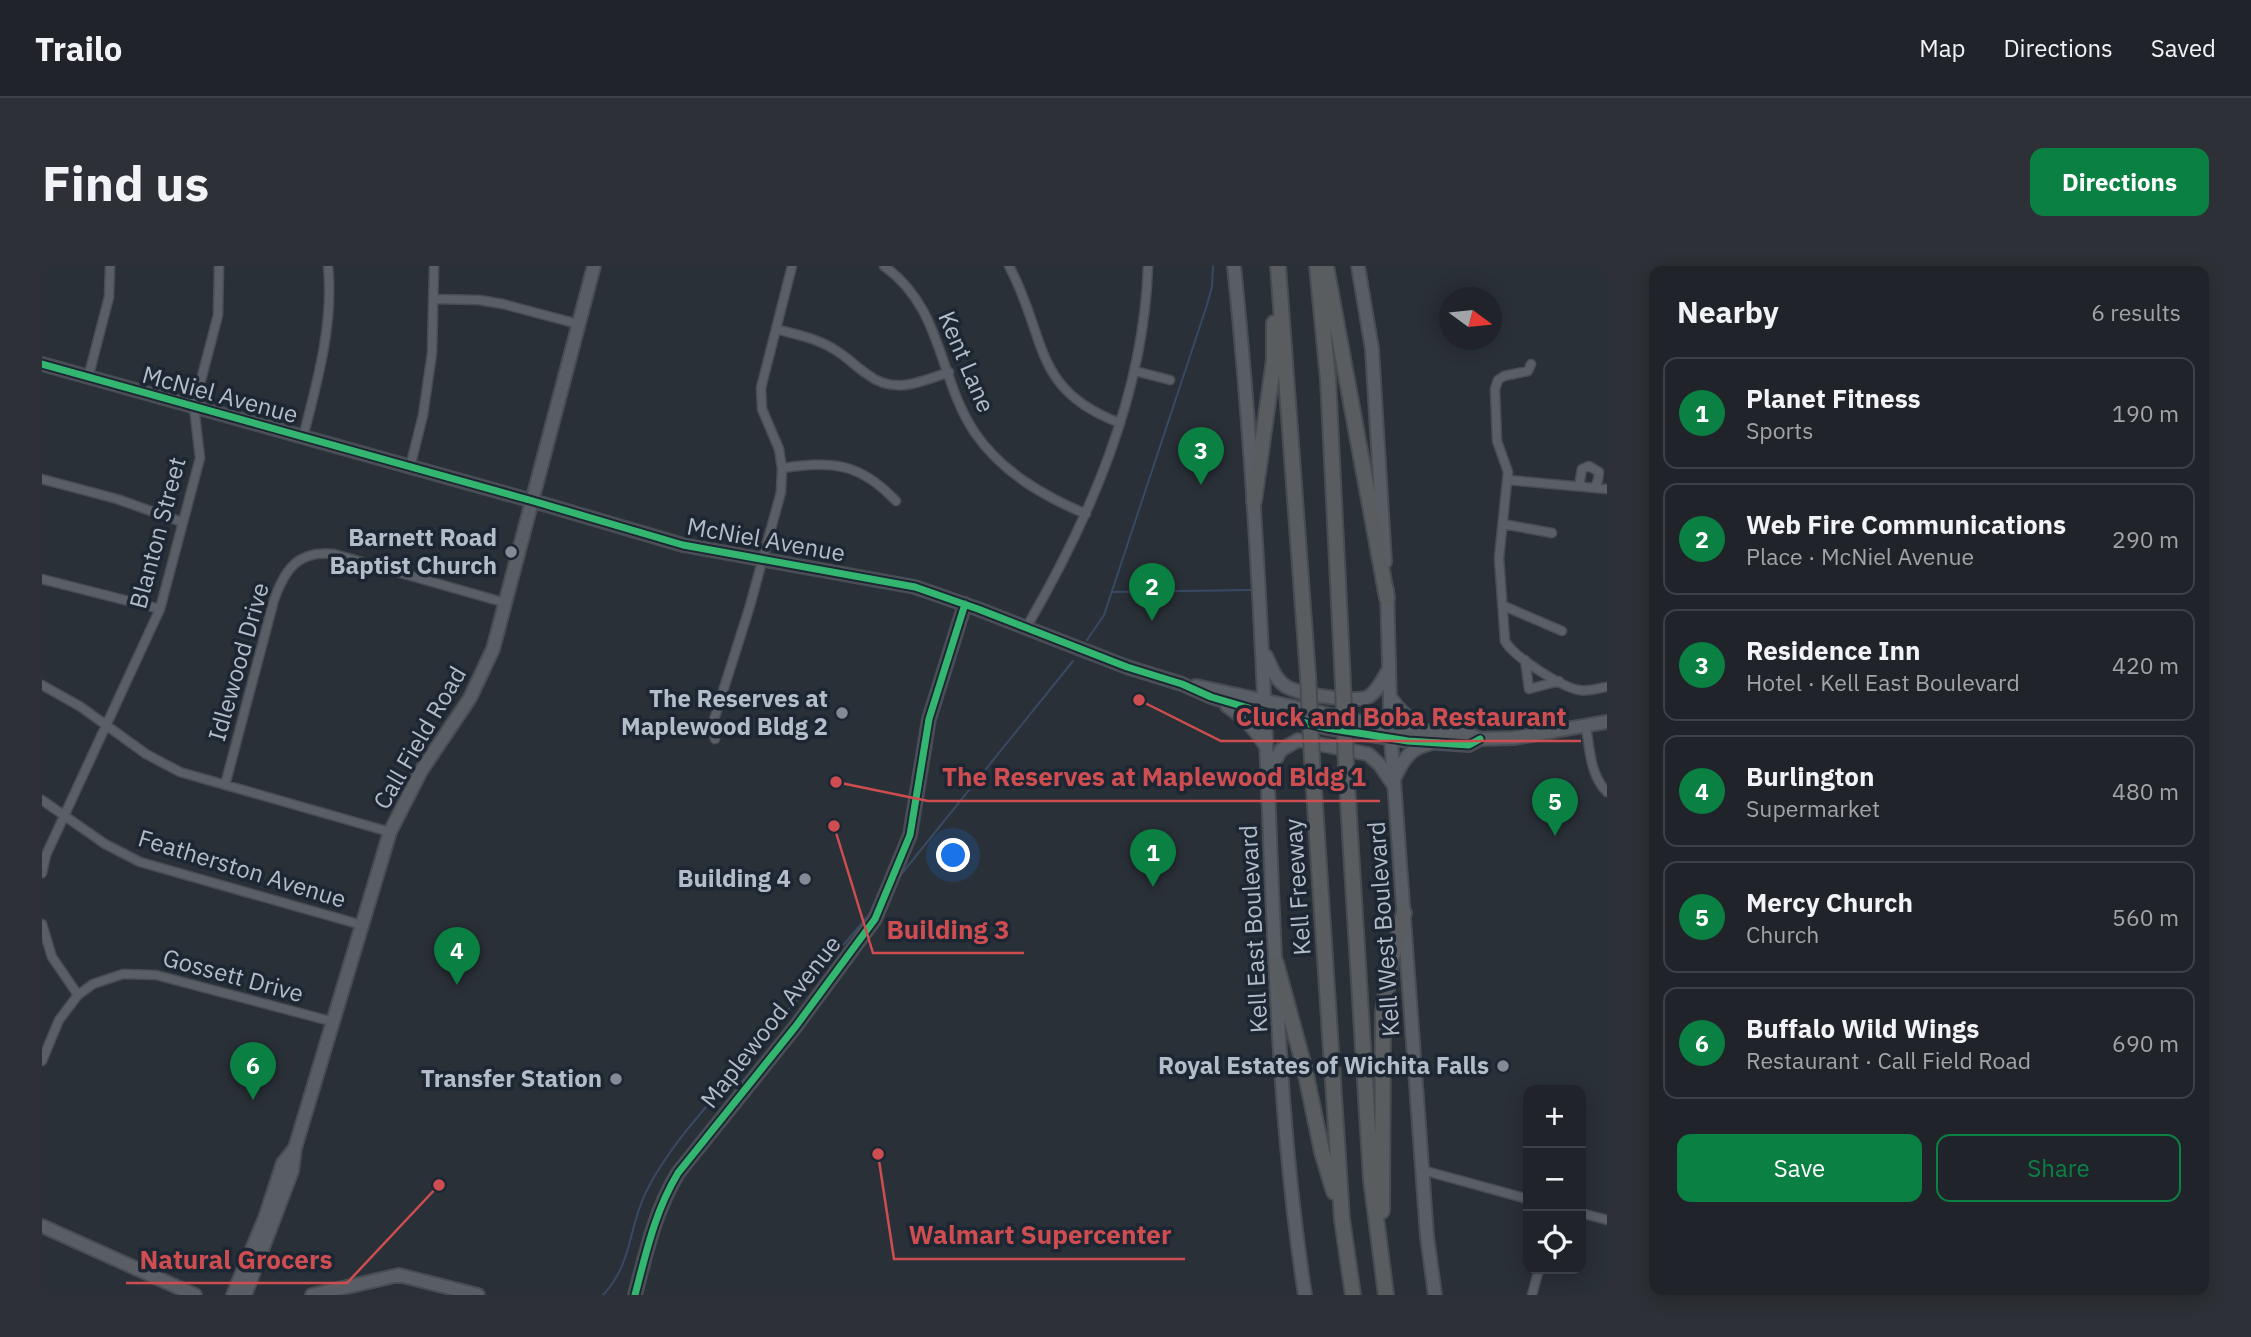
<!DOCTYPE html>
<html lang="en">
<head>
<meta charset="utf-8">
<style>
	:root { --surface:#20242a; --page:#2d3036; --text:#f1f3f6; --muted:#a2a4a8; --line:#3d4147; --accent:#0b8043 }
	body { margin:0; font-family:"IBM Plex Sans",sans-serif; background:var(--page); color:var(--text) }
	.controls { position:absolute; right:21px; bottom:21px; display:grid; overflow:hidden; border-radius:14px; box-shadow:0 4px 18px #0003 }
	.controls button { width:63px; height:63px; display:grid; place-items:center; padding:0; border:0; border-bottom:2px solid var(--line); background:var(--surface); color:var(--text); font:35px sans-serif }
	.compass { position:absolute; left:1397px; top:21px; width:63px; height:63px; border-radius:50%; background:var(--surface); box-shadow:0 4px 18px #0003; rotate:105deg }
	.you { position:absolute; left:912px; top:590px; width:24px; height:24px; margin:-18px; border:5px solid #fff; border-radius:50%; background:#1a73e8; box-shadow:0 0 0 10px #1a73e833 }
	.badge { display:grid; place-items:center; width:46px; height:46px; border-radius:50%; background:var(--accent); color:#fff; font-size:23px; font-weight:700 }
	.pin { position:absolute; translate:-50% -58px; filter:drop-shadow(0 2px 4px #0008) }
	.pin::after { content:''; position:absolute; top:37px; width:24px; height:21px; background:inherit; clip-path:polygon(0 0,100% 0,50% 100%) }
	.list { margin:0; padding:0; list-style:none }
	h2 { display:flex; justify-content:space-between; align-items:center; height:91px; margin:0; padding:0 28px; font-size:30px }
	h2 small { font-size:23px; font-weight:400; color:var(--muted) }
	.list li { display:grid; grid-template-columns:46px 1fr auto; gap:21px; align-items:center; box-sizing:border-box; height:112px; margin:0 14px 14px; padding:0 14px; border:2px solid var(--line); border-radius:14px }
	.list b { display:block; font-size:26px; white-space:nowrap }
	.list p { margin:0; font-size:23px; white-space:nowrap; color:var(--muted) }
	.list em { font-size:23px; font-style:normal; color:var(--muted) }
	.actions { display:flex; gap:14px; padding:21px 28px }
	.actions a { flex:1; padding:16px 0; border:2px solid var(--accent); border-radius:14px; text-align:center; font-size:24px; color:var(--accent) }
	.actions .main { background:var(--accent); color:#fff }
	.icon { flex:none; width:38px; height:38px; fill:none; stroke:currentColor; stroke-width:2; stroke-linecap:round; stroke-linejoin:round }
	.map { position:relative; flex:none; width:1565px; height:1029px; overflow:hidden; border-radius:14px }
	header { display:flex; align-items:center; gap:42px; box-sizing:border-box; height:98px; padding:0 35px; background:var(--surface); border-bottom:2px solid var(--line) }
	header strong { font-size:33px }
	nav { display:flex; gap:38px; margin-inline-start:auto; font-size:24px }
	.intro { display:flex; align-items:center; justify-content:space-between; box-sizing:border-box; height:168px; padding:0 42px }
	h1 { margin:0; font-size:49px }
	.button { padding:18px 32px; border-radius:14px; background:var(--accent); color:#fff; font-size:24px; font-weight:700 }
	main { display:flex; gap:42px; padding:0 42px }
	aside { flex:1; background:var(--surface); border-radius:14px; box-shadow:0 4px 18px #0003 }
	.map>svg:first-child { display:block }
	.lines { fill:none; stroke-linecap:round; stroke-linejoin:round }
	.stream { stroke:#384963; stroke-width:2 }
	.street-casing { stroke:#484c53; stroke-width:11 }
	.secondary-casing { stroke:#484c53; stroke-width:16 }
	.highway-casing { stroke:#474c53; stroke-width:18 }
	.street { stroke:#5a5e66; stroke-width:8 }
	.secondary { stroke:#595d64; stroke-width:12 }
	.highway { stroke:#5a5d60; stroke-width:14 }
	.highway-bridge-casing { stroke:#474c53; stroke-width:18; stroke-linecap:butt }
	.highway-bridge { stroke:#5a5d60; stroke-width:14 }
	.cycleway-casing { stroke:#1d2633; stroke-width:11 }
	.cycleway { stroke:#33b770; stroke-width:7 }
	.poi-dot { fill:#848b96; stroke:#1d2633; stroke-width:2.5 }
	.labels { text-anchor:middle; stroke-width:7; stroke-linejoin:round; paint-order:stroke }
	.street-label { font-size:24px; fill:#b4bcc9; stroke:#1d2633 }
	.poi-label { font-size:24px; font-weight:bold; fill:#b4bcc9; stroke:#1d2633; text-anchor:end }
	.leader { fill:none; stroke:#ce4d50; stroke-width:2.5 }
	.callout-dot { fill:#ce4d50; stroke:#1d2633; stroke-width:2.5 }
	.callout-label { font-size:26px; text-anchor:middle; font-weight:bold; fill:#ce4d50; stroke:#1d2633; stroke-width:7; stroke-linejoin:round; paint-order:stroke }
</style>
</head>
<body>
<header>
<strong>Trailo</strong>
<nav><a>Map</a><a>Directions</a><a>Saved</a></nav>
</header>
<div class="intro"><h1>Find us</h1><a class="button">Directions</a></div>
<main>
<div class="map">
<svg width="1565" height="1029" viewBox="0 0 1565 1029">
	<rect width="100%" height="100%" fill="#2a3038"/>
	<g class="lines">
		<!-- stream -->
		<path class="stream" d="M1071,326l139,-2
			M1045,374l17,-25 102,-307 6,-21 1,-21
			M857,611l174,-216
			M685,816l146,-172
			M561,1029c30,-32 25,-67 43,-103 19,-38 46,-69 73,-100"/>
		<!-- street casing -->
		<g class="street-casing">
			<path id="street" d="M842,0c59,42 54,112 91,167 27,39 68,63 111,81
				M967,0c38,70 22,124 111,157
				M392,33l45,1 24,4 75,20
				M734,63c19,5 39,9 56,19 13,7 23,18 35,26 26,21 54,8 82,-2
				M1489,98l-3,7 -24,5 -6,4 -3,9 2,52 11,31 -9,86 6,83c8,15 56,46 74,49 9,2 19,-2 28,-3
				M1093,105l35,9
				M46,112l21,-81 1,-31
				M261,171c14,-54 31,-114 25,-171
				M368,201l13,-52 9,-62 2,-87
				M740,202c50,-7 77,-6 114,33
				M0,213l75,20 65,23
				M1466,214l99,9
				M1537,220l3,-17 7,-3 10,6 -1,8 -3,8
				M1461,258l49,9
				M0,313l118,30
				M1462,340l58,25
				M984,362c64,-110 118,-233 122,-362
				M1483,394l4,29 30,-8
				M0,419l39,22 65,47 34,18 210,60
				M1544,461c4,23 4,48 21,65
				M673,473l-3,-13 37,-117 32,-117 1,-24 -3,-19 -17,-40 -1,-21 31,-122
				M183,519l49,-185c11,-31 24,-50 60,-46l172,49
				M0,534l63,44 35,18 222,63
				M0,607l4,-18 114,-246 40,-151 -6,-51 24,-92 1,-49
				M0,658l10,33 26,38
				M0,795l17,-41 19,-25 15,-11 30,-10 33,1 178,47
				M1380,904l106,29
				M1539,947l26,7
				M1490,1029l7,-26"/>
		</g>
		<!-- secondary casing -->
		<g class="secondary-casing">
			<path id="secondary" d="M1192,0c18,174 27,348 34,523 7,168 11,339 37,506
				M1316,0l14,83 13,213
				M0,98l491,137 150,44 232,42 63,22 149,58 55,17 29,13 65,19 51,12 81,13 61,4 11,-6
				M1345,324l4,149 36,497 8,59
				M1224,390c6,12 9,24 21,31 13,7 68,16 81,10 9,-5 14,-17 20,-26
				M1154,420l163,35 49,9 60,4 12,5 34,-1 93,-16
				M1348,431c10,15 20,24 35,33
				M1185,440c17,11 28,22 38,39
				M1228,503l11,-19 17,-10 70,14 12,11 13,19
				M1352,513c8,-17 15,-31 35,-35
				M0,960l153,69
				M191,1029l32,-77 18,-55 12,-15
				M203,1029l47,-124 3,-23 95,-316 31,-61 49,-73 23,-49 101,-383
				M270,1029l87,-20 79,20
				M593,1029c11,-42 20,-84 43,-122l118,-147 79,-107 35,-84 19,-116 36,-115"/>
		</g>
		<!-- highway casing -->
		<g class="highway-casing">
			<path id="highway" d="M1236,0l30,410
				M1275,0l11,113 15,305
				M1284,0l61,332
				M1212,235l20,-141v-37
				M1270,493l30,460 11,76
				M1304,501l25,412 15,116
				M1234,697l29,107 17,82 12,40
				M1340,945l1,-198 8,-52 13,-48"/>
		</g>
		<!-- street -->
		<use href="#street" class="street"/>
		<!-- secondary -->
		<use href="#secondary" class="secondary"/>
		<!-- highway -->
		<use href="#highway" class="highway"/>
		<!-- highway-bridge casing -->
		<g class="highway-bridge-casing">
			<path id="highway-bridge" d="M1266,410l4,83
				M1301,418l3,83"/>
		</g>
		<!-- highway-bridge -->
		<use href="#highway-bridge" class="highway-bridge"/>
		<!-- cycleway casing -->
		<g class="cycleway-casing">
			<path id="cycleway" d="M0,98l491,137 150,44 232,42 63,22 149,58 55,17 29,13 65,19 51,12 81,13 61,4 11,-6
				M593,1029c11,-42 20,-84 43,-122l118,-147 79,-107 35,-84 19,-116 36,-115"/>
		</g>
		<!-- cycleway -->
		<use href="#cycleway" class="cycleway"/>
	</g>
	<!-- markers -->
	<g class="poi-dot">
		<circle cx="469" cy="286" r="7"/>
		<circle cx="800" cy="447" r="7"/>
		<circle cx="763" cy="613" r="7"/>
		<circle cx="1461" cy="800" r="7"/>
		<circle cx="574" cy="813" r="7"/>
	</g>
	<g class="labels">
		<!-- street labels -->
		<g class="street-label">
			<text transform="translate(924 96) rotate(67)" y="8">Kent Lane</text>
			<text transform="translate(178 129) rotate(15)" y="8">McNiel Avenue</text>
			<text transform="translate(116 267) rotate(-75)" y="8">Blanton Street</text>
			<text transform="translate(724 274) rotate(10)" y="8">McNiel Avenue</text>
			<text transform="translate(197 396) rotate(-74)" y="8">Idlewood Drive</text>
			<text transform="translate(378 472) rotate(-60)" y="8">Call Field Road</text>
			<text transform="translate(200 603) rotate(17)" y="8">Featherston Avenue</text>
			<text transform="translate(1256 621) rotate(-94)" y="8">Kell Freeway</text>
			<text transform="translate(1212 663) rotate(-93)" y="8">Kell East Boulevard</text>
			<text transform="translate(1342 663) rotate(-94)" y="8">Kell West Boulevard</text>
			<text transform="translate(191 710) rotate(15)" y="8">Gossett Drive</text>
			<text transform="translate(729 756) rotate(-52)" y="8">Maplewood Avenue</text>
		</g>
		<!-- poi labels -->
		<g class="poi-label">
			<text x="455" y="280">Barnett Road<tspan x="455" dy="28">Baptist Church</tspan></text>
			<text x="786" y="441">The Reserves at<tspan x="786" dy="28">Maplewood Bldg 2</tspan></text>
			<text x="749" y="621">Building 4</text>
			<text x="1447" y="808">Royal Estates of Wichita Falls</text>
			<text x="560" y="821">Transfer Station</text>
		</g>
	</g>
	<!-- callouts -->
	<path class="leader" d="M1097 434L1179 475H1539M794 516L886 535H1338M792 560L831 687H982M836 888L852 993H1143M397 919L305 1017H84"/>
	<g class="callout-dot">
		<circle cx="1097" cy="434" r="7"/>
		<circle cx="794" cy="516" r="7"/>
		<circle cx="792" cy="560" r="7"/>
		<circle cx="836" cy="888" r="7"/>
		<circle cx="397" cy="919" r="7"/>
	</g>
	<g class="callout-label">
		<text x="1359" y="460">Cluck and Boba Restaurant</text>
		<text x="1112" y="520">The Reserves at Maplewood Bldg 1</text>
		<text x="906" y="673">Building 3</text>
		<text x="998" y="978">Walmart Supercenter</text>
		<text x="194" y="1003">Natural Grocers</text>
	</g>
</svg>
<div class="controls">
<button>+</button>
<button>−</button>
<button><svg class="icon" aria-label="locate" viewBox="0 0 24 24"><circle cx="12" cy="12" r="6"/><path d="M12 2v4M12 18v4M2 12h4M18 12h4"/></svg></button>
</div>
<svg class="compass" viewBox="-18 -18 36 36"><path d="M0-13l5 13h-10z" fill="#e53935"/><path d="M0 13l5-13h-10z" fill="#a2a4a8"/></svg>
<div class="you"></div>
<div class="pin badge" style="left:1111px;top:621px">1</div>
<div class="pin badge" style="left:1110px;top:355px">2</div>
<div class="pin badge" style="left:1159px;top:219px">3</div>
<div class="pin badge" style="left:415px;top:719px">4</div>
<div class="pin badge" style="left:1513px;top:570px">5</div>
<div class="pin badge" style="left:211px;top:834px">6</div>
</div>
<aside>
<h2>Nearby<small>6 results</small></h2>
<ul class="list">
<li><span class="badge">1</span><div><b>Planet Fitness</b><p>Sports</p></div><em>190 m</em></li>
<li><span class="badge">2</span><div><b>Web Fire Communications</b><p>Place · McNiel Avenue</p></div><em>290 m</em></li>
<li><span class="badge">3</span><div><b>Residence Inn</b><p>Hotel · Kell East Boulevard</p></div><em>420 m</em></li>
<li><span class="badge">4</span><div><b>Burlington</b><p>Supermarket</p></div><em>480 m</em></li>
<li><span class="badge">5</span><div><b>Mercy Church</b><p>Church</p></div><em>560 m</em></li>
<li><span class="badge">6</span><div><b>Buffalo Wild Wings</b><p>Restaurant · Call Field Road</p></div><em>690 m</em></li>
</ul>
<div class="actions"><a class="main">Save</a><a>Share</a></div>
</aside>
</main>
</body>
</html>
